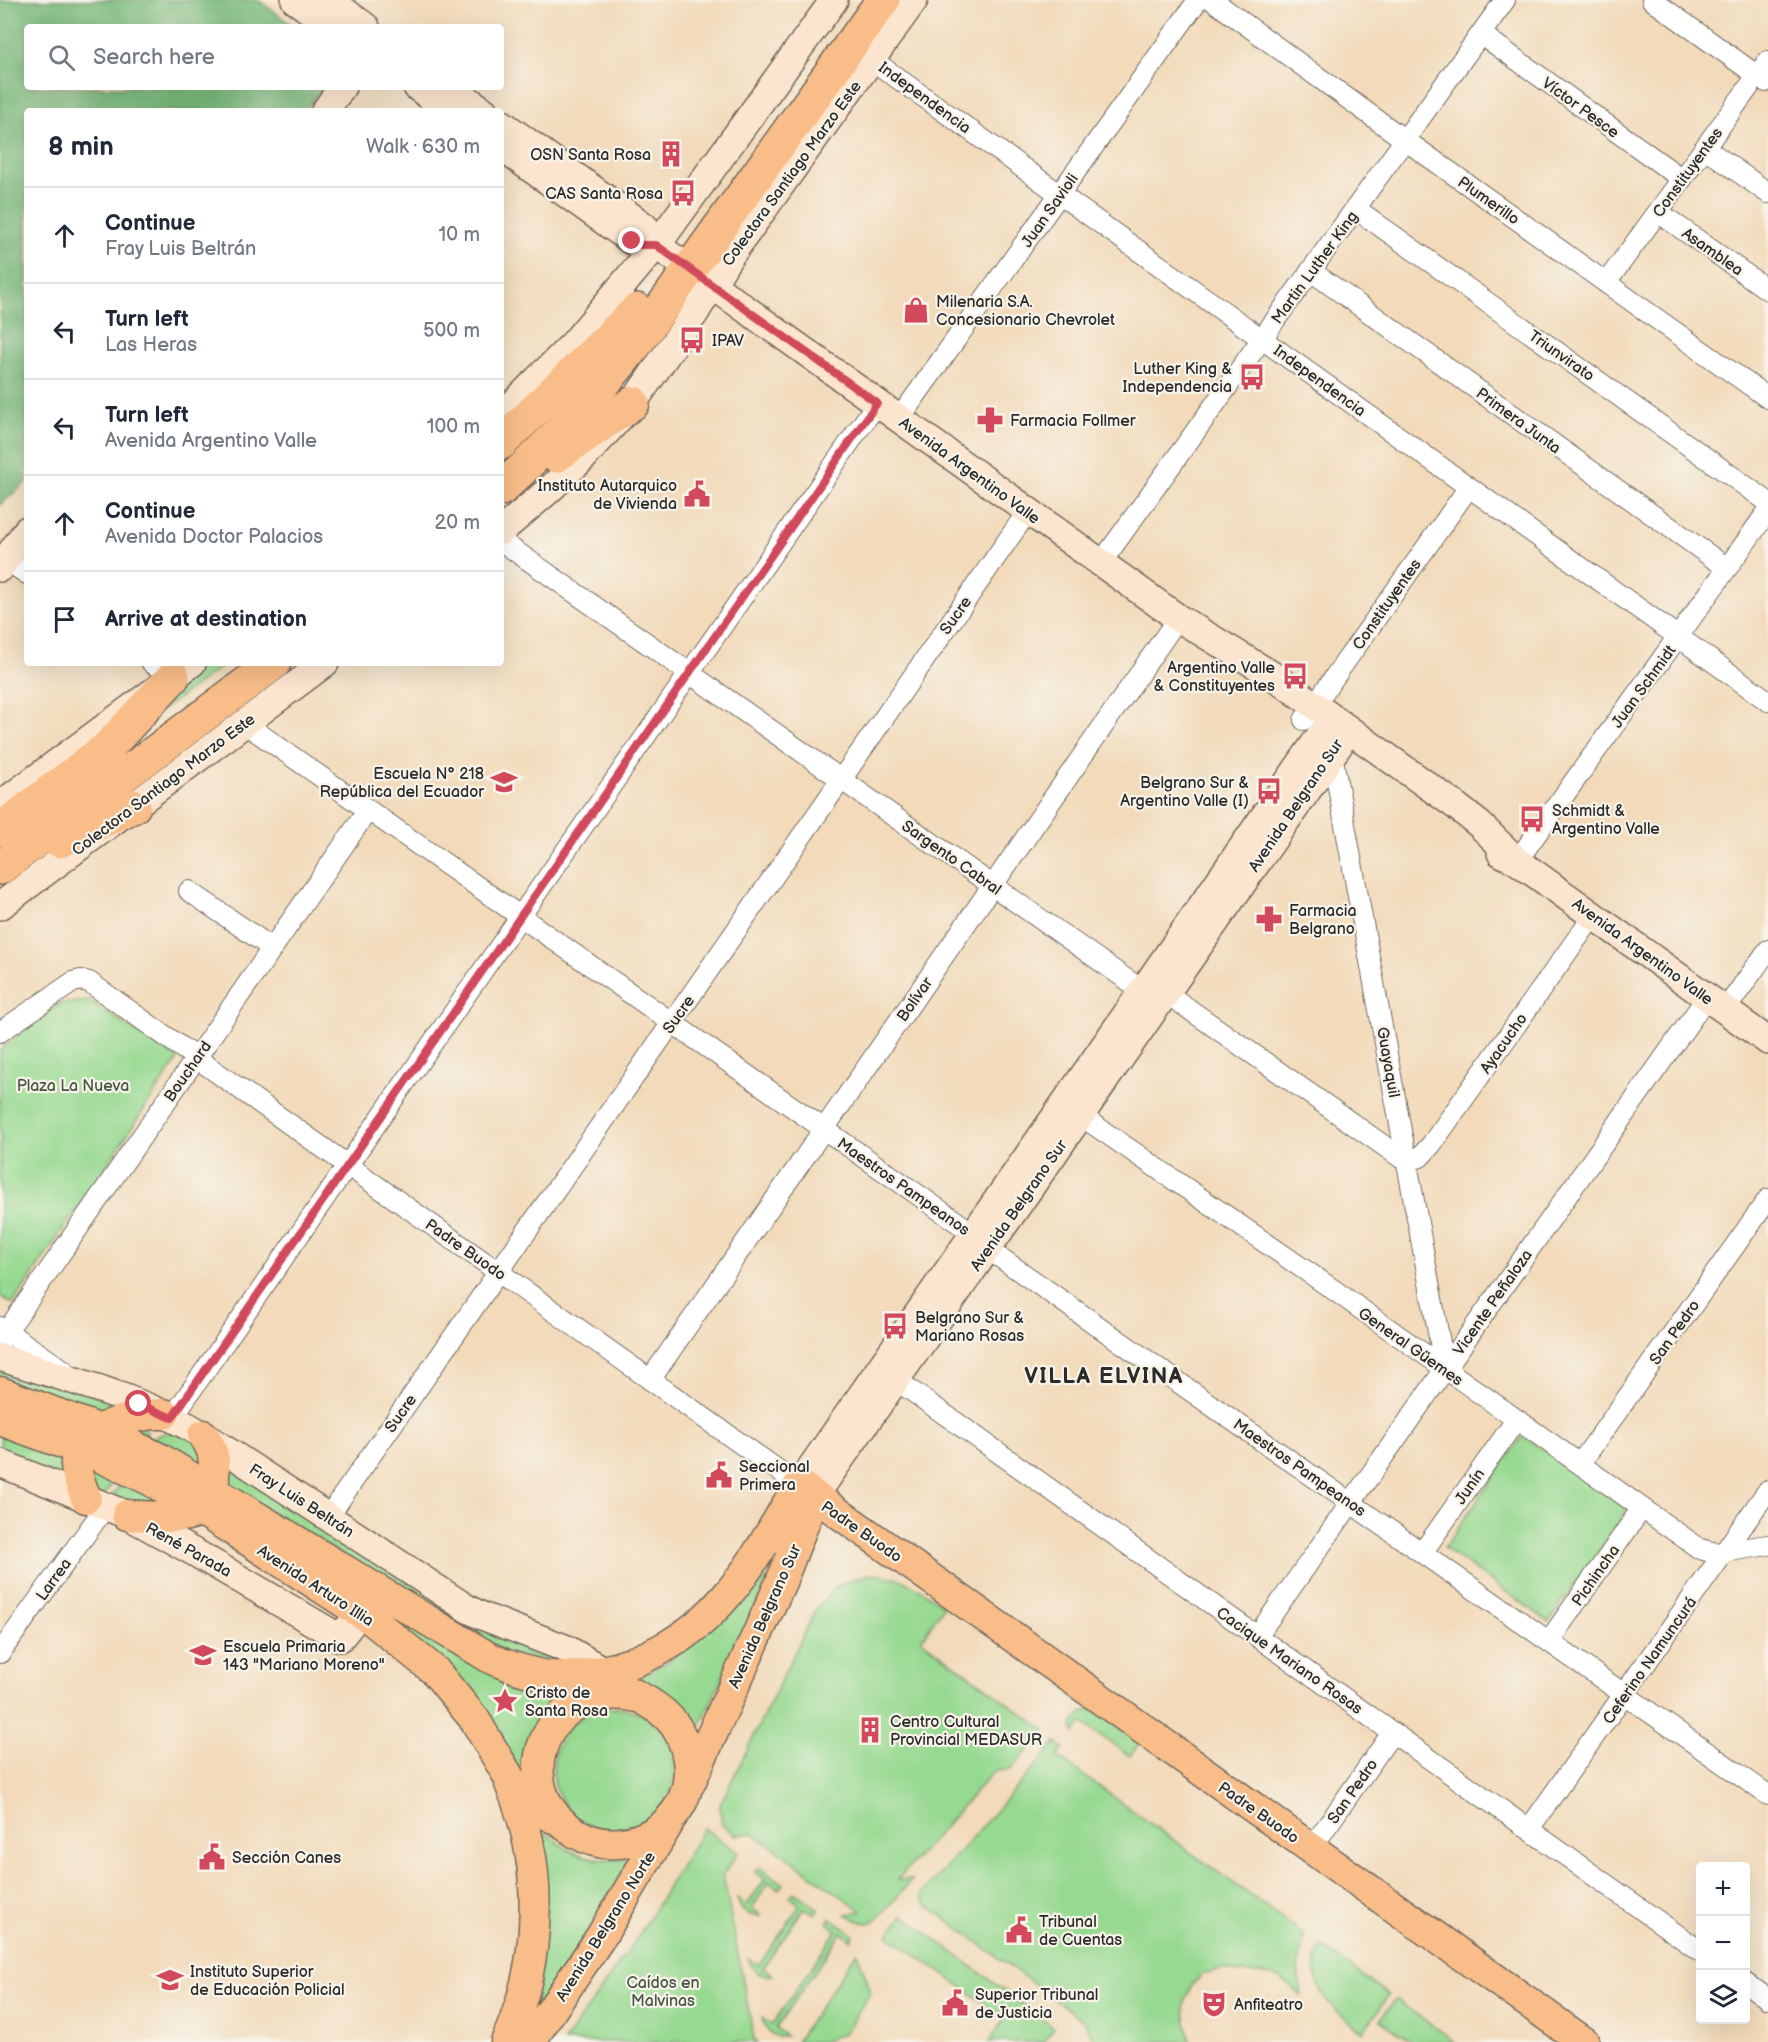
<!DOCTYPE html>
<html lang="en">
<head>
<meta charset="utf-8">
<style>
	:root { --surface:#fff; --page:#f6f6f7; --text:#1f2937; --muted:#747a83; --line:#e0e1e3 }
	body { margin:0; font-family:"Balsamiq Sans",sans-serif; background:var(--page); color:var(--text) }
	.controls { position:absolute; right:18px; bottom:18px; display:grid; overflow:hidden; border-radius:6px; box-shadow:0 6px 24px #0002 }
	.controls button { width:54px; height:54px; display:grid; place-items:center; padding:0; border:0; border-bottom:2px solid var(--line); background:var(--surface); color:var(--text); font:30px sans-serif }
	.stop { position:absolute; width:18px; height:18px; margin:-14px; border:4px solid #d1495b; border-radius:50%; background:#fff }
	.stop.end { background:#d1495b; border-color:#fff; box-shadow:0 2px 6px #0008 }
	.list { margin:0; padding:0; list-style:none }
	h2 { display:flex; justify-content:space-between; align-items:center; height:78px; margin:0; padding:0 24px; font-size:26px }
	h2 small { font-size:20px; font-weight:400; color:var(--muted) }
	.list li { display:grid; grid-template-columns:39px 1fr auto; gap:18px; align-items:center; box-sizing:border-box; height:96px; padding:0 24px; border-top:2px solid var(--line) }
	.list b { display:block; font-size:22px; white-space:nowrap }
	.list p { margin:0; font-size:20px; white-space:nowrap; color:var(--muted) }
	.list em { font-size:20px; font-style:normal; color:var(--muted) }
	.icon { flex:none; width:33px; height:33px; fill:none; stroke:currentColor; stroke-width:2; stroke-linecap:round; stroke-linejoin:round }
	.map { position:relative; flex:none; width:1768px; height:2042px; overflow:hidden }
	.search { position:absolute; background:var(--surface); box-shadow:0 6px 24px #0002; left:24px; top:24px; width:480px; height:66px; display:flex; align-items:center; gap:15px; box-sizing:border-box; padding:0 21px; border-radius:6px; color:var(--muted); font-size:22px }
	.panel { position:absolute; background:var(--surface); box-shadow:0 6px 24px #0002; left:24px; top:108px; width:480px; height:558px; border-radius:6px }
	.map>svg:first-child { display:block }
	.green { fill:#96d990; stroke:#60825e; stroke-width:1.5 }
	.forest { fill:#78b97a; stroke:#527252; stroke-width:1.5 }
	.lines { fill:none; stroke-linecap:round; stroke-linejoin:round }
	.street-casing { stroke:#71685d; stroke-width:22 }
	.secondary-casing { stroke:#71685d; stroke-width:30 }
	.primary-casing { stroke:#71685d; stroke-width:33 }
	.highway-casing { stroke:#71685d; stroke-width:36 }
	.street { stroke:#fff; stroke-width:20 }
	.secondary { stroke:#fce5cf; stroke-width:27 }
	.primary { stroke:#f8bd88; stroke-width:30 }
	.highway { stroke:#f8bd88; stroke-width:33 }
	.route { stroke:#d1495b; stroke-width:8 }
	.labels { text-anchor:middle; stroke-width:4.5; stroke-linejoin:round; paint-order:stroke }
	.street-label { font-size:16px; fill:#2b2b2b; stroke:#f7f3e8 }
	.poi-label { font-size:16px; fill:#2b2b2b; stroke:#f7f3e8; text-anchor:start }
	.park-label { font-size:16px; fill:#465644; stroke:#f7f3e8 }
	.district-label { font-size:22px; font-weight:bold; letter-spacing:1.5px; fill:#2b2b2b; stroke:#f7f3e8 }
</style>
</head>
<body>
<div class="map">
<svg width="1768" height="2042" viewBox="0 0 1768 2042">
	<rect width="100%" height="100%" fill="#f7f3e8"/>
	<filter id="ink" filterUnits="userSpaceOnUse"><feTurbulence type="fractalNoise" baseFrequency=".0167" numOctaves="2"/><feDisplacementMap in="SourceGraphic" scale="12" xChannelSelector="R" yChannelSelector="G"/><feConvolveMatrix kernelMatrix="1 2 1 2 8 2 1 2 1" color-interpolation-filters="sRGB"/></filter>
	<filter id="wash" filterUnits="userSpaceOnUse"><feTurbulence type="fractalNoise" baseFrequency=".008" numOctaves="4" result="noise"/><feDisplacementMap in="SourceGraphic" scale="24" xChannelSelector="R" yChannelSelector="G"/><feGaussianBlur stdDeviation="1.35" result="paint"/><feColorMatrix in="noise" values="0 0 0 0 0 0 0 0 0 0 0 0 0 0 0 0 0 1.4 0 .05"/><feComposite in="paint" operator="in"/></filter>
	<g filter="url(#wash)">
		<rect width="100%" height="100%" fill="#f2daba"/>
		<!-- green -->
		<path class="green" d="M207,663h19l-91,68 50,-51z
			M89,1001l89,58 -165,245 -13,-8v-245l3,-4 56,-43z
			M0,1363l133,44 -33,11 -100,-35z
			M143,1424l4,8 -1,3 4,3 28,-9 21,12 10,30 -82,-45z
			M0,1431l62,25 12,26 -74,-26z
			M1523,1435l105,74 -79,113 -105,-74z
			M220,1455l349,205 -34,-1 -27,-5 -280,-167z
			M85,1462l40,15 51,29 1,3 -3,1 -46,-2 -19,-7 13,-20 -5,-4 -15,21 -11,-6z
			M217,1505l348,185v4c-15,14 -30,31 -38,50 -3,8 -3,16 -6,23l-3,1 -26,-45z
			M870,1574c35,2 47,13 74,32l-23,34 125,91 -36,39 -16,1 -97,109h15c-9,9 -32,41 -44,43 -8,0 -15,-5 -22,-9l16,-3 -109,-78 -18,2 -13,-10 -2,-20 95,-194c19,-24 24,-30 55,-37z
			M761,1575l7,4 -69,149h-3l-25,-29 -28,-16 -3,-6 31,-17z
			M1092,1708l48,35 -10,13 -48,-33 -7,10 -3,-5c2,-9 11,-17 20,-20z
			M553 1769a61 61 0 1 1 122 0a61 61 0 1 1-122 0Z
			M1056,1743l8,5 -6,9 246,177 -6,37 4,24 -23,-17 -19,-5h-18l-19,-4 -20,5 -11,11 -7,16 -1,11 6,30h-95l-11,-21 -158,-117 -5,-9z
			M704,1828l34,25 -15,22 31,164 3,3h-193l75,-107z
			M545,1833c7,3 13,9 19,14 18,11 40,14 61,12l4,3 -101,169 13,-193z
			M759,1867l24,17 -4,5 -10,-7 -17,26 9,8c-13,1 -21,-5 -24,-18l10,7 18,-26 -10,-7z
			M794,1892l24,17 -3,5 -11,-6 -41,60 10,7c-13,2 -22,-4 -24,-17l10,7 41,-60 -10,-8z
			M903,1915l151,113 -10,14h-55l16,-24 -117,-83z
			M830,1918l24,17 -3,5 -10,-7 -65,95 10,8c-13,2 -22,-5 -24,-18l10,7 65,-95 -10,-7z
			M1320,1945l69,50 -26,37c-31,-22 -59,-45 -43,-87z
			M857,1952l14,40 -27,42 -22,8h-26z
			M1395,1999l60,43h-43l-32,-22z"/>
		<!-- forest -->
		<path class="forest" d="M0,0h258l37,27h-268v60h295l-17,24h-278v371l-27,23z"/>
	</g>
	<g filter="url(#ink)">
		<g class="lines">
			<!-- street casing -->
			<g class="street-casing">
				<path id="street" d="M1212,0l179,130 377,268
					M1652,0l114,82
					M1481,34l201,145
					M872,60l896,641
					M1705,148l63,45
					M1356,209l412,293
					M1658,212l110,78
					M1311,271l416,297
					M1606,283l162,-222
					M899,419l299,-419
					M501,541l642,450 23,2 241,169
					M6,560l21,14
					M1101,563l404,-563
					M152,663l21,14
					M1304,720l165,-233
					M244,723l730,511 14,15 780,546
					M1332,754l113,616
					M1517,861l251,-350
					M189,891l83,57
					M1725,1010l43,-60
					M0,1032l73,-50 8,-2 8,2 710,503
					M1071,1109l260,179 369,261 16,4 52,-8
					M1407,1162l13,-5 11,-12 162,-229
					M0,1327l65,44
					M0,1341l368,-531
					M885,1372l815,579
					M650,1380l528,-762
					M172,1418l705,-1015
					M1580,1464l188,-265
					M328,1517l700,-1006
					M1422,1553l94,-133
					M1257,1636l450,-639
					M1549,1641l93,-133
					M0,1653l106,-147
					M1529,1829l239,-339
					M1311,1849l81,-116
					M1746,1983l22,16"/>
			</g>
			<!-- secondary casing -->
			<g class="secondary-casing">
				<path id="secondary" d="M295,0l38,27
					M329,0l37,27
					M417,87l33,24
					M450,87l34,24
					M325,111l17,-24
					M501,123l143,103 6,7 6,12 522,373 94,57 183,130 25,20 37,36
					M501,147l131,94 9,4h15
					M501,416l73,-73 88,-105 172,-238
					M501,531l48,-41 36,-34 48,-53 62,-90 32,-53 187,-260
					M0,568l27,-38
					M0,805l192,-142
					M1501,853l16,8 251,180
					M0,906l325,-243
					M0,1357c68,23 141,40 203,78l265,174 14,7 85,33 37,22
					M0,1463l127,52 72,40 141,83 21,-26
					M799,1485l523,-752 10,-8 9,-1
					M814,1497l525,-752 4,-10 -2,-11"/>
			</g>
			<!-- primary casing -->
			<g class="primary-casing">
				<path id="primary" d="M0,1392l98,37 63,30 329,199c17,8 34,13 52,17 11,2 21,1 32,1 34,4 89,25 105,56 13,25 14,55 -2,78 -13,19 -34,31 -57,33 -15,2 -31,-2 -44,-10 -74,-45 -30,-156 61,-136
					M0,1420l100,37 48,22 53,31 172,111 62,50 40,49 35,59 22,23 21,16
					M86,1498c-4,-11 -11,-25 -10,-37 5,-34 59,-48 88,-47
					M127,1515c21,1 71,8 84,-13 3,-6 2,-16 3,-23 1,-18 0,-30 -11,-44
					M573,1676c61,-6 116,-35 155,-82 28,-33 48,-72 71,-109l785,557
					M690,1783l91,-201 33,-85
					M506,2042c36,-81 39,-177 4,-258
					M530,2042l72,-107 66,-111"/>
			</g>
			<!-- highway casing -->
			<g class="highway-casing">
				<path id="highway" d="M501,443l136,-133
					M556,456l77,-53
					M501,489c48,-44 94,-92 134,-144l248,-345
					M0,830l109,-84 64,-69
					M60,841l74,-35
					M0,868l274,-205"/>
			</g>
			<!-- street -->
			<use href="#street" class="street"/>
			<!-- secondary -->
			<use href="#secondary" class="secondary"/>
			<!-- primary -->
			<use href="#primary" class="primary"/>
			<!-- highway -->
			<use href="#highway" class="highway"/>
		</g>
	</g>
	<g class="lines" filter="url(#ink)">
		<!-- route -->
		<path class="route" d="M139,1404l33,14 705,-1015 -221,-158h-15l-9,-4"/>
	</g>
	<!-- icons -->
	<defs>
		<g id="building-bare" transform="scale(2.07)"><path d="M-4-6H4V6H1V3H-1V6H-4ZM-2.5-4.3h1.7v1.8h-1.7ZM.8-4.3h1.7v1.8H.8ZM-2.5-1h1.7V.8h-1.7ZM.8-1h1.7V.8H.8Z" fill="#d1495b" stroke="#f7f3e8" stroke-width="2.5" paint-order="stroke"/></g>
		<g id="bus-bare" transform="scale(2.07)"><path d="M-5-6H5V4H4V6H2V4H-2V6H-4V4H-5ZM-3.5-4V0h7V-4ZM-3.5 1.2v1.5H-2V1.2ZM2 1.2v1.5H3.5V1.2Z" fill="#d1495b" stroke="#f7f3e8" stroke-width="2.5" paint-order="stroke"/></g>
		<g id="shop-bare" transform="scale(2.07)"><path d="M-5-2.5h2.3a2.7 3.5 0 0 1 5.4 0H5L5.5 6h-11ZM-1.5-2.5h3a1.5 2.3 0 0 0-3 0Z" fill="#d1495b" stroke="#f7f3e8" stroke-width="2.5" paint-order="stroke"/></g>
		<g id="pharmacy-bare" transform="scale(2.07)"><path d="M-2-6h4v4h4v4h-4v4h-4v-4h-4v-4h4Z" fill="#d1495b" stroke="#f7f3e8" stroke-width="2.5" paint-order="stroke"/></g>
		<g id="civic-bare" transform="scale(2.07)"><path d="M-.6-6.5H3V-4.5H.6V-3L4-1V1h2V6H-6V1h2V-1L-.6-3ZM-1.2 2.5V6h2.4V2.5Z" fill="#d1495b" stroke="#f7f3e8" stroke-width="2.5" paint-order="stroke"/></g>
		<g id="school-bare" transform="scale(2.07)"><path d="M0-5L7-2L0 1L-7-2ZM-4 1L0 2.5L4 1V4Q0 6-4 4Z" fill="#d1495b" stroke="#f7f3e8" stroke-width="2.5" paint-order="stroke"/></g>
		<g id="sight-bare" transform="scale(2.07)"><path d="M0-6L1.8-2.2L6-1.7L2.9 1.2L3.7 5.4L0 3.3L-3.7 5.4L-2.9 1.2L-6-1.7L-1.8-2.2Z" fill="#d1495b" stroke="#f7f3e8" stroke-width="2.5" paint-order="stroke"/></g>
		<g id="university-bare" transform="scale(2.07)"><path d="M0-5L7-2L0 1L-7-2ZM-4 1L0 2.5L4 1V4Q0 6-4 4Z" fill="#d1495b" stroke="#f7f3e8" stroke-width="2.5" paint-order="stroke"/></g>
		<g id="theatre-bare" transform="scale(2.07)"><path d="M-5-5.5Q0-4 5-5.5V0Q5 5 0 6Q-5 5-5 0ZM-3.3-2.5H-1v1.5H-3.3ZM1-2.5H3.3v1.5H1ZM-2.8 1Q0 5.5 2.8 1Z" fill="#d1495b" stroke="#f7f3e8" stroke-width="2.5" paint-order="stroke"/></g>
	</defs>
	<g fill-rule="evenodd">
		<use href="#building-bare" x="671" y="154"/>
		<use href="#bus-bare" x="683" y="193"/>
		<use href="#shop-bare" x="916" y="310"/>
		<use href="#bus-bare" x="692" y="340"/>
		<use href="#bus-bare" x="1252" y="377"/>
		<use href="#pharmacy-bare" x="990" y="420"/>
		<use href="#civic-bare" x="697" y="494"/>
		<use href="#bus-bare" x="1295" y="676"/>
		<use href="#school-bare" x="504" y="782"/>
		<use href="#bus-bare" x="1269" y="791"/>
		<use href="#bus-bare" x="1532" y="819"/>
		<use href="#pharmacy-bare" x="1269" y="919"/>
		<use href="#bus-bare" x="895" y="1326"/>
		<use href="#civic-bare" x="719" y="1475"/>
		<use href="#school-bare" x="203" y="1655"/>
		<use href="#sight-bare" x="505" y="1701"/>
		<use href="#building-bare" x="870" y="1730"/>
		<use href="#civic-bare" x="212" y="1857"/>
		<use href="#civic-bare" x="1019" y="1930"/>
		<use href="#university-bare" x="170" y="1980"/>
		<use href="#civic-bare" x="955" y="2003"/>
		<use href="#theatre-bare" x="1214" y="2004"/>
	</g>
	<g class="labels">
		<!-- street labels -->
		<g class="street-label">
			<text transform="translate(925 97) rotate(36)" y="6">Independencia</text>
			<text transform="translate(1581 107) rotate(36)" y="6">Víctor Pesce</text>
			<text transform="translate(1687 172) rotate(-54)" y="6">Constituyentes</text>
			<text transform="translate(791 173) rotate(-54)" y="6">Colectora Santiago Marzo Este</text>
			<text transform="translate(1489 200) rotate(35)" y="6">Plumerillo</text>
			<text transform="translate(1049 210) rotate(-55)" y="6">Juan Savioli</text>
			<text transform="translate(1713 251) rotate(35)" y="6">Asamblea</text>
			<text transform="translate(1314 267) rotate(-54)" y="6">Martin Luther King</text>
			<text transform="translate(1562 355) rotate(35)" y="6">Triunvirato</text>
			<text transform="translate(1320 380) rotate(36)" y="6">Independencia</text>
			<text transform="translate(1519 420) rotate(36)" y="6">Primera Junta</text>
			<text transform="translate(970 470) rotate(36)" y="6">Avenida Argentino Valle</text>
			<text transform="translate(1386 604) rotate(-55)" y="6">Constituyentes</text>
			<text transform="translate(955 615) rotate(-55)" y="6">Sucre</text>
			<text transform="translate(1643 686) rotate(-54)" y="6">Juan Schmidt</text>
			<text transform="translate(163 784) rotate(-37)" y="6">Colectora Santiago Marzo Este</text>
			<text transform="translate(1295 805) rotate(-56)" y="6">Avenida Belgrano Sur</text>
			<text transform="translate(952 857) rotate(35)" y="6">Sargento Cabral</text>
			<text transform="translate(1643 951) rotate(36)" y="6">Avenida Argentino Valle</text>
			<text transform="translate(914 999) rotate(-55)" y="6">Bolívar</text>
			<text transform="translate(678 1014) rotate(-55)" y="6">Sucre</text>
			<text transform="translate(1503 1043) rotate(-55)" y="6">Ayacucho</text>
			<text transform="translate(1389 1062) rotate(80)" y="6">Guayaquil</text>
			<text transform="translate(187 1071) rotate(-55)" y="6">Bouchard</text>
			<text transform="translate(904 1186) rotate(35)" y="6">Maestros Pampeanos</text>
			<text transform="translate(1018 1205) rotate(-55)" y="6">Avenida Belgrano Sur</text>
			<text transform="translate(466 1249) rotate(35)" y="6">Padre Buodo</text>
			<text transform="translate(1492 1302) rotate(-55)" y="6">Vicente Peñaloza</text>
			<text transform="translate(1674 1332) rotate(-55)" y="6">San Pedro</text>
			<text transform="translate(1411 1346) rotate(35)" y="6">General Güemes</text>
			<text transform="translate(400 1413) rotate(-55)" y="6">Sucre</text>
			<text transform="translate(1300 1467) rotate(35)" y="6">Maestros Pampeanos</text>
			<text transform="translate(1469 1486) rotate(-55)" y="6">Junín</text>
			<text transform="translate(302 1500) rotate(33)" y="6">Fray Luis Beltrán</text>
			<text transform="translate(862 1531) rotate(35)" y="6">Padre Buodo</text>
			<text transform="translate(189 1549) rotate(29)" y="6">René Parada</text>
			<text transform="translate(1595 1575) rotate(-55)" y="6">Pichincha</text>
			<text transform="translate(53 1579) rotate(-54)" y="6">Larrea</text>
			<text transform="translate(316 1585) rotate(33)" y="6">Avenida Arturo Illia</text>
			<text transform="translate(764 1616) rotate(-66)" y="6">Avenida Belgrano Sur</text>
			<text transform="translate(1290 1660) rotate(35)" y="6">Cacique Mariano Rosas</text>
			<text transform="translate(1649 1660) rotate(-55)" y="6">Ceferino Namuncurá</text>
			<text transform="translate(1352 1791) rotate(-55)" y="6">San Pedro</text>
			<text transform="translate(1259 1812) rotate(35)" y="6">Padre Buodo</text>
			<text transform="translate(605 1926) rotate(-58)" y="6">Avenida Belgrano Norte</text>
		</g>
		<!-- poi labels -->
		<g class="poi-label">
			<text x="651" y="160" text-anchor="end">OSN Santa Rosa</text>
			<text x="663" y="199" text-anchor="end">CAS Santa Rosa</text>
			<text x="936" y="307">Milenaria S.A.<tspan x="936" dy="18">Concesionario Chevrolet</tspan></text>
			<text x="712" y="346">IPAV</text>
			<text x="1232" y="374" text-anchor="end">Luther King &amp;<tspan x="1232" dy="18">Independencia</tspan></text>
			<text x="1010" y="426">Farmacia Follmer</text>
			<text x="677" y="491" text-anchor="end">Instituto Autarquico<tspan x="677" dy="18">de Vivienda</tspan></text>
			<text x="1275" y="673" text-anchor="end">Argentino Valle<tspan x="1275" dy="18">&amp; Constituyentes</tspan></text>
			<text x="484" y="779" text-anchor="end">Escuela N° 218<tspan x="484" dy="18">República del Ecuador</tspan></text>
			<text x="1249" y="788" text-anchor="end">Belgrano Sur &amp;<tspan x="1249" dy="18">Argentino Valle (I)</tspan></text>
			<text x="1552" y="816">Schmidt &amp;<tspan x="1552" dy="18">Argentino Valle</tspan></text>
			<text x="1289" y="916">Farmacia<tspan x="1289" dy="18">Belgrano</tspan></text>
			<text x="915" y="1323">Belgrano Sur &amp;<tspan x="915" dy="18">Mariano Rosas</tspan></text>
			<text x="739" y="1472">Seccional<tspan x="739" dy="18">Primera</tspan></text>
			<text x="223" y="1652">Escuela Primaria<tspan x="223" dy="18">143 "Mariano Moreno"</tspan></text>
			<text x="525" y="1698">Cristo de<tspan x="525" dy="18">Santa Rosa</tspan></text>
			<text x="890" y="1727">Centro Cultural<tspan x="890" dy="18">Provincial MEDASUR</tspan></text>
			<text x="232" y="1863">Sección Canes</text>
			<text x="1039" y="1927">Tribunal<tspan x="1039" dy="18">de Cuentas</tspan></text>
			<text x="190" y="1977">Instituto Superior<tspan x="190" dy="18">de Educación Policial</tspan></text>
			<text x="975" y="2000">Superior Tribunal<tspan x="975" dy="18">de Justicia</tspan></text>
			<text x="1234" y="2010">Anfiteatro</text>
		</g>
		<!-- park labels -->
		<g class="park-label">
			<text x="73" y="1091">Plaza La Nueva</text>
			<text x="663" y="1988">Caídos en<tspan x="663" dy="18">Malvinas</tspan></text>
		</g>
		<!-- district labels -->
		<g class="district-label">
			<text x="1104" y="1383">VILLA ELVINA</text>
		</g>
	</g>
</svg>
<div class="controls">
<button>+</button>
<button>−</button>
<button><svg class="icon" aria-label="layers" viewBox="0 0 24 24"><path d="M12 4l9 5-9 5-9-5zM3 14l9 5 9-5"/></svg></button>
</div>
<div class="stop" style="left:139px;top:1404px"></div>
<div class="stop end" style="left:632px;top:241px"></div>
<div class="search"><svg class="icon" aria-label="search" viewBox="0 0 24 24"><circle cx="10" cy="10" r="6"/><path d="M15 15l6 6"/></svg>Search here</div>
<section class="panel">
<h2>8 min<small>Walk · 630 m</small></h2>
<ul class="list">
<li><svg class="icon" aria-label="ahead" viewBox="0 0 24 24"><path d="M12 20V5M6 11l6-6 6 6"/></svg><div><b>Continue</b><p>Fray Luis Beltrán</p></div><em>10 m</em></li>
<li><svg class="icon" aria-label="left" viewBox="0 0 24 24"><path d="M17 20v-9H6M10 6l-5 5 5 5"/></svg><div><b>Turn left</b><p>Las Heras</p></div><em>500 m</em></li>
<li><svg class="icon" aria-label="left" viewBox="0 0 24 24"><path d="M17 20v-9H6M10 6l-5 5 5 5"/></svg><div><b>Turn left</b><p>Avenida Argentino Valle</p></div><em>100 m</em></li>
<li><svg class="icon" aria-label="ahead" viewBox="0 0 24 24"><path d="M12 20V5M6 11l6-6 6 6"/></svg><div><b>Continue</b><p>Avenida Doctor Palacios</p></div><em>20 m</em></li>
<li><svg class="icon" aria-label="arrive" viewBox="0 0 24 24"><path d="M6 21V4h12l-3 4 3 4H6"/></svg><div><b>Arrive at destination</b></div></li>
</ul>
</section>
</div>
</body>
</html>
